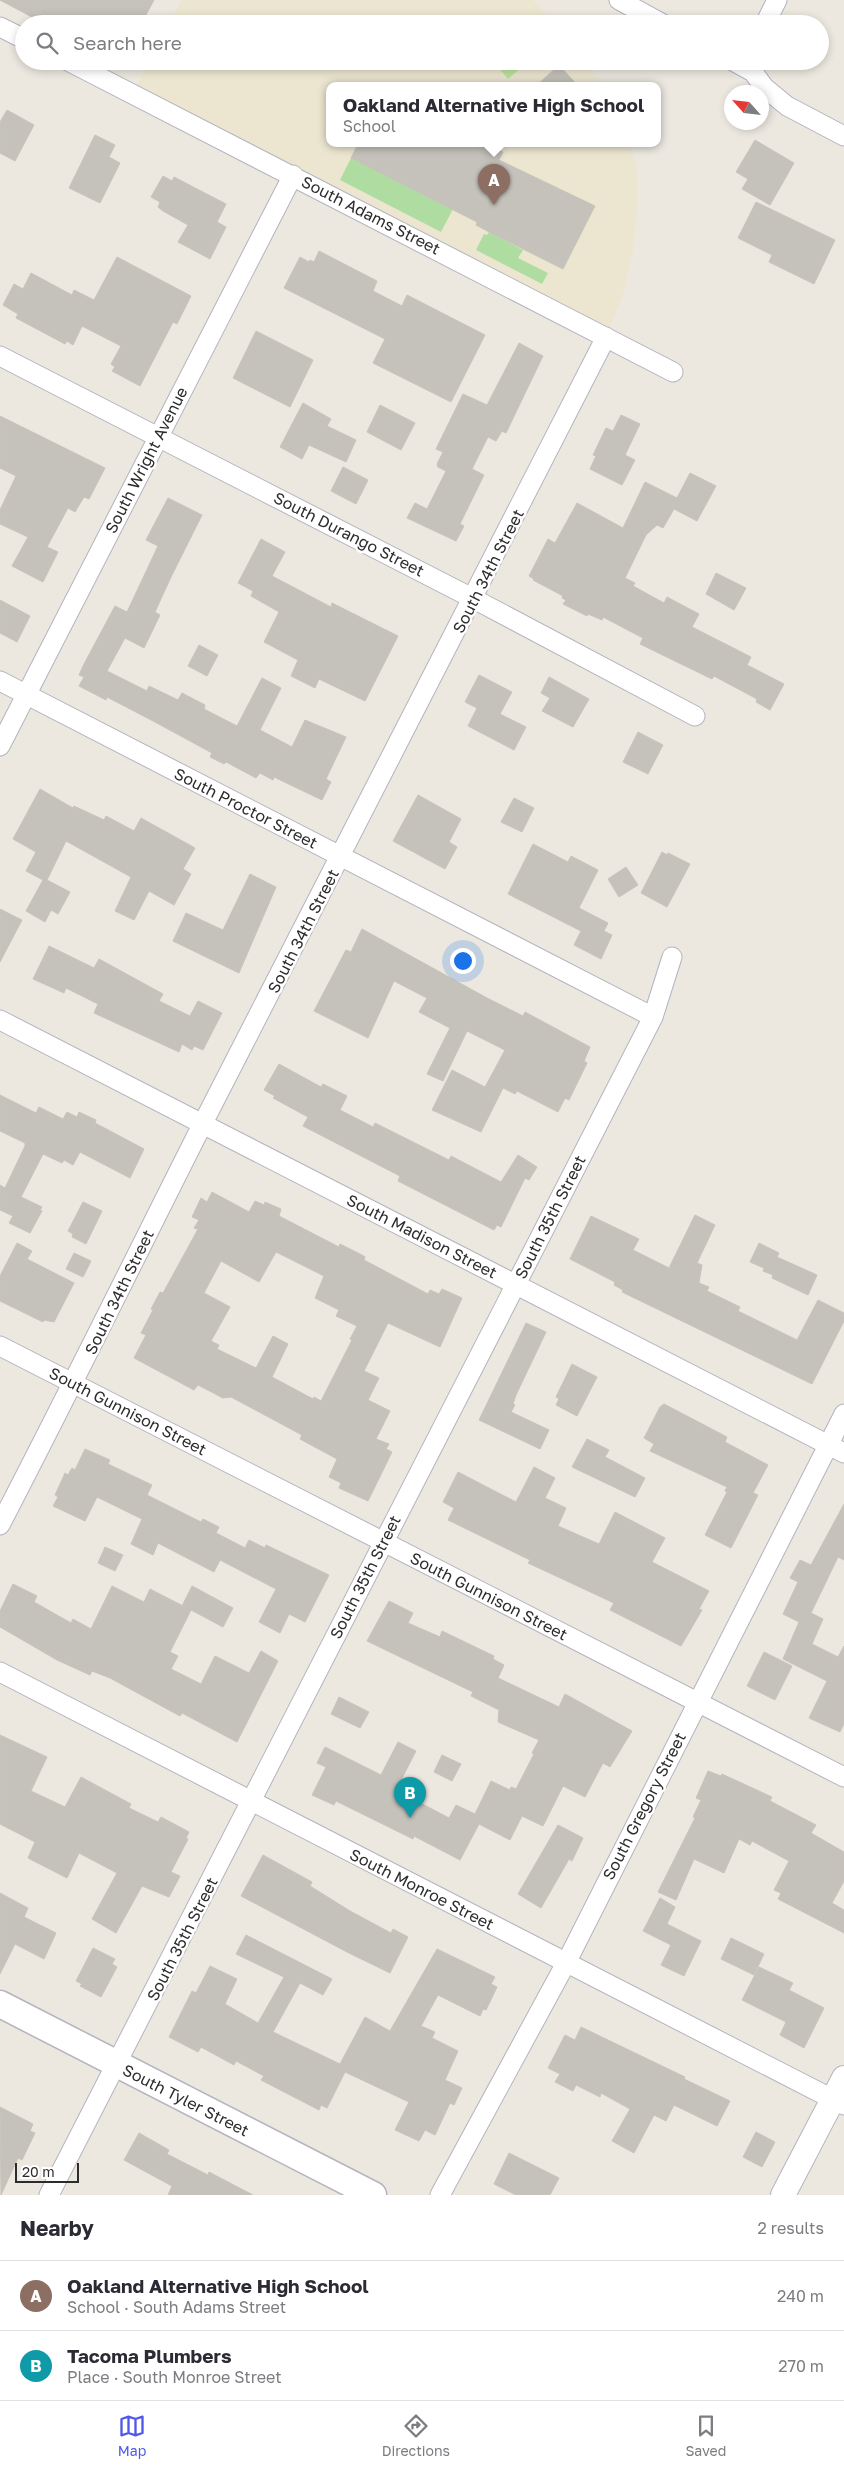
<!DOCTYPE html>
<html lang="en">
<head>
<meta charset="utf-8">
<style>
	:root { --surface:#fff; --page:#f2f2f3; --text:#2b2b33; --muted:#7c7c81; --line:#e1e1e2; --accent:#4f59e9 }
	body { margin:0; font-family:"Golos Text",sans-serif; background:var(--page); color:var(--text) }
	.compass { position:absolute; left:724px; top:85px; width:45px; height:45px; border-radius:50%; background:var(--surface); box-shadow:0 2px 8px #0003; rotate:297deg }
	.scale { position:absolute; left:15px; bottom:12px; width:64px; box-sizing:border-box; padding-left:5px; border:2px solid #2c2c2c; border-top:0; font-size:14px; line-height:18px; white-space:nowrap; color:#2c2c2c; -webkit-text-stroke:4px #fff; paint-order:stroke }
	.you { position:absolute; left:462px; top:960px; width:18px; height:18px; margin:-12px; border:4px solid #fff; border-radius:50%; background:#1a73e8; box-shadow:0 0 0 8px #1a73e833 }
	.badge { display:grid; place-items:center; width:32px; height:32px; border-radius:50%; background:var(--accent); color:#fff; font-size:16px; font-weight:700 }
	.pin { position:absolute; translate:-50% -41px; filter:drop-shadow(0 1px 2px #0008) }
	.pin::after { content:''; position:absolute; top:26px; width:18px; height:15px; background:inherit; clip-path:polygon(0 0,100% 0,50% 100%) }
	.popup { position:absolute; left:326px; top:82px; width:335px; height:65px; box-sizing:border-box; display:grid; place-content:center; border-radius:10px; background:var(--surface); filter:drop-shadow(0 1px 4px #0005); font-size:16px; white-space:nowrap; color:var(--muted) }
	.popup b { font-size:19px; color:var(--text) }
	.popup::after { content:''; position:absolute; left:50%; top:100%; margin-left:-10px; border:10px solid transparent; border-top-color:var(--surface) }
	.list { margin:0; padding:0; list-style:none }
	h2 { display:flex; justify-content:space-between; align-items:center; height:65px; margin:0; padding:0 20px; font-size:21px }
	h2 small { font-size:16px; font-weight:400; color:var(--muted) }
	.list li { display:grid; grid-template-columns:32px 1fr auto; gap:15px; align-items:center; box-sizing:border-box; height:70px; padding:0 20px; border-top:1px solid var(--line) }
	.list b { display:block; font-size:19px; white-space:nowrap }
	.list p { margin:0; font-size:16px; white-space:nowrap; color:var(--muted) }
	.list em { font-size:16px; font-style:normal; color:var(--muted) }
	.icon { flex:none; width:28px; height:28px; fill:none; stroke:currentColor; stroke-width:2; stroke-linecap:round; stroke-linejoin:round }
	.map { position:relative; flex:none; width:844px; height:2195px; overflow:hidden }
	.search { position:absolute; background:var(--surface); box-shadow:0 2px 8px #0003; left:15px; right:15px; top:15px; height:55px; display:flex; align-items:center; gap:12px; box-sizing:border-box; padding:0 18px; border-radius:28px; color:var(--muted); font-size:19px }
	.sheet { height:205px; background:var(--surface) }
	nav { display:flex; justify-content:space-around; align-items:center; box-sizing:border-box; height:70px; border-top:1px solid var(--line); background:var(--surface); font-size:14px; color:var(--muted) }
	nav a { display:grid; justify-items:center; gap:2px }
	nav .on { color:var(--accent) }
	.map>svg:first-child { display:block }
	.education { fill:#ece6d1 }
	.green { fill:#afdda1 }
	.pitch { fill:#bee39e }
	.building { fill:#c5c2bb; stroke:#c8c4b9; fill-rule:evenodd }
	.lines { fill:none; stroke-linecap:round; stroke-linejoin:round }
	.minor-casing { stroke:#b3b4be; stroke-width:21 }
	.tertiary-casing { stroke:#b3b4be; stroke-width:26 }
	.secondary-casing { stroke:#b3b4be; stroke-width:29 }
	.minor { stroke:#fff; stroke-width:19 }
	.tertiary { stroke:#fff; stroke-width:24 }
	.secondary { stroke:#fff; stroke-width:26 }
	.labels { text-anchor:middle; stroke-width:5; stroke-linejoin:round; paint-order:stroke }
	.street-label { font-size:16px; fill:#2c2c2c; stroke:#fff }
</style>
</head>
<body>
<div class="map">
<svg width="844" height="2195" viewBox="0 0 844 2195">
	<rect width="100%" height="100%" fill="#ece8e0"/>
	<!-- education -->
	<path class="education" d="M181,0h352l23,24h-387z
		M149,61h437l18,25h-274v58h300l7,23v46l-4,38 -10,45 -17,41 -474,-243z"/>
	<!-- green -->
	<path class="green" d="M351,158l102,51 -12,23 -101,-52z
		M489,232l34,18 -5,8 30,15 -6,11 -66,-34 8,-16 3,1z"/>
	<!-- pitch -->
	<path class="pitch" d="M493,61h36l-21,18z"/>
	<!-- building -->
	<path class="building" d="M0,0h154l-13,24h-96z
		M559,65l19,21h-42z
		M7,110l27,15 -19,36 -15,-8v-31z
		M95,135l20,10 -6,12 11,6 -20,40 -31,-15z
		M755,140l39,23 -24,42 -28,-16 6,-10 -12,-7z
		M358,144h127l18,8 -4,8 96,46 -32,63 -74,-37 -13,-7 1,-3 -126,-64z
		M163,176l9,5 2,-4 52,27 -9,18 9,5 -16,32 -32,-17 10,-17 -25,-14 -5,-4 2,-5 -9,-5z
		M756,202l79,38 -21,44 -45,-22 3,-7 -34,-17z
		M319,251l58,30 -4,10 29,15 5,-11 78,40 -34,67 -78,-39 12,-24 -101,-51 16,-31 9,5 1,-2 4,2z
		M117,257l74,39 -14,28 -4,-2 -33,64 -28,-15 3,-4 -4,-3 10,-18 -39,-20 -9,19 -6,-4 -2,3 -49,-26 2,-4 -15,-9 11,-21 9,5 8,-16 41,22 2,-5 20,10z
		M256,331l57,29 -23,47 -57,-29z
		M519,343l24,13 -37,77 -4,-2 -6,10 -8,-4 -16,32 12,6 -24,49 4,2 -8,15 -49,-23 8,-15 12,6 19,-38 -8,-4 -1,-3 6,-12 -7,-3 27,-55 24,11z
		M303,403l28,16 -4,7 29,14 -10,22 -37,-17 -7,14 -22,-12z
		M380,405l35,18 -14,27 -34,-18z
		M621,415l19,9 -15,31 10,5 -13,25 -32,-16 6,-13 -3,-1 13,-27 7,3z
		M0,416l105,52 -16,31 -5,-2 -9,15 -7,-4 -21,39 11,5 -15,30 -31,-16 16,-29 -28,-13v-14l16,-34 -16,-8z
		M343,467l25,13 -12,24 -25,-13z
		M690,473l26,13 -19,35 -23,-12 -11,19 -6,-3 -11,10 -21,43 10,5 -2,3 31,17 3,-6 32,17 -7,13 59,30 -4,8 37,19 -14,26 -14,-8 1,-3 -43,-23 -2,3 -72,-35 3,-6 -40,-21 -1,3 -14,-6 -1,2 -24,-12 3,-4 -4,-2 1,-2 -30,-16 1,-1 -5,-3 19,-37 7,4 22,-40 46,25 22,-46 32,16z
		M168,498l34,17 -31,62 -16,35 5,3 -16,33 -19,-10 -18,33 40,20 2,-5 29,14 4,-7 23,12 -1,4 33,17 25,-48 19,10 -21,42 32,17 13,-27 41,17 -20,42 5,3 -9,18 -48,-23 -1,3 -13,-7 -4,5 -30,-16 -2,2 -14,-7 2,-4 -57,-31 -48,-25 -1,3 -27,-14 5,-9 -5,-2 5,-11 31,-58 12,6 31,-66 -12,-6z
		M261,539l24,13 -13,24 59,31 1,-4 66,33 -33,65 -46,-22 -4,9 -24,-12 7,-16 -34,-18 15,-30 -28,-16 2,-5 -15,-8z
		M716,573l30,15 -12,22 -28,-16z
		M0,600l30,16 -13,26 -17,-9z
		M199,645l19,10 -11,21 -19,-10z
		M479,675l33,17 -12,22 26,13 -12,23 -46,-24 9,-18 -12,-6z
		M549,677l40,22 -16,28 -31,-16 8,-13 -9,-5z
		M638,732l25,13 -15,29 -25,-12z
		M40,789l33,19 1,-2 30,14 2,-4 28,15 7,-13 54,30 -12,21 8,5 -17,31 -25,-14 -15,29 -19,-9 16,-34 -65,-36 -19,39 23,12 -12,22 -7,-4 -6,12 -19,-11 17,-31 -17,-9 10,-19 -23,-13z
		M418,795l43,24 -12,23 8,5 -12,22 -52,-28z
		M514,798l20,10 -12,24 -21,-10z
		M533,844l35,18 3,-6 27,14 -19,38 29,15 -4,8 8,4 -11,24 -27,-14 7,-14 -73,-37z
		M662,852l5,3 1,-2 22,11 -23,43 -26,-14z
		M626,867l12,18 -19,12 -11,-18z
		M250,874l26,13 -37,86 -66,-32 13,-28 37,17z
		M0,909l22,11 -22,42z
		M362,929l125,69 36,18 2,-4 65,35 -6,14 3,2 -18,37 -4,-2 -7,14 -41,-21 -2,3 -12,-6 -22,44 -49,-22 20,-40 33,17 20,-37 -38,-19 -24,50 -16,-7 23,-46 -31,-16 8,-14 -33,-17 -26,57 -54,-27 32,-61 5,2z
		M49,946l45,22 5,-9 64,35 -4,7 31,15 8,-15 24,12 -19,37 -9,-4 -2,4 -10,-6 -3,8 -85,-39 4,-9 -32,-16 -2,5 -31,-14z
		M279,1064l42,23 2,-3 24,12 -7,14 33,17 2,-4 74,37 2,-4 50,26 17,-27 19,12 -8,13 -4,-2 -24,49 -4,-2 -3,5 -96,-49 2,-5 -97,-50 5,-9 -35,-19 2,-2 -11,-6z
		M0,1095l36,18 3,-6 24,12 4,-7 10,5 2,-5 17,8 -1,3 49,26 -14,29 -50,-26 -7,13 -9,-5 -2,3 -19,-9 -22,43 21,10 -2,3 2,1 -12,22 -21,-10 4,-7 -13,-6v-25l5,3 20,-42v-3l-25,-12z
		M212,1192l37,20 6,-11 9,4 1,-3 16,7 -2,7 60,31 1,-3 22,11 3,2 -1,3 64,34 2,-4 9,4 3,-5 20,9 -22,49 -52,-24 -24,48 15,7 -11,22 22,11 -14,28 13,5 -3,5 6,3 -24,49 -29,-13 2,-5 -12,-6 8,-18 -37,-20 2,-4 -71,-38 -8,1 -25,-13 -4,5 -60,-32 12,-23 -5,-2 12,-23 -2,-1 9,-17 3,1 35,-64 -4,-1 5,-8 -7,-3 9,-19 6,4zM276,1252l48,24 -9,22 24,12 -3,6 21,10 -7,13 2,1 -31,61 -7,-4 -1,2 -41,-22 16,-33 -15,-8 -17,32 -39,-19 2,-4 -8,-4 19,-34 -26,-14 17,-32 38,21z
		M83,1202l19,9 -16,33 -14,-7 1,-3 -5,-3z
		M695,1215l20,10 -18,38 5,2 -3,18 10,4 -2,4 33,16 -2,4 59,29 21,-40 26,13v8l-32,63 -190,-92 1,-2 -9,-5 1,-3 -45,-23 21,-43 48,23 -6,11 36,18z
		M17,1243l15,8 -5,8 47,24 -20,39 -10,-2 -1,2 -43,-21v-25z
		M759,1243l20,10 -2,4 40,18 -9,20 -36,-17 1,-3 -10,-4 1,-3 -14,-6z
		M74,1253l17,8 -8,16 -17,-8z
		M526,1323l20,9 -30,63 -3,9 2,1 -4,7 38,18 -9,19 -61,-29z
		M572,1364l25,13 -20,39 -21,-11 3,-6 -3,-2z
		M664,1404l63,33 -2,5 43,23 -15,28 5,2 -27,53 -26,-13 22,-43 -2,-1 2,-4 -77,-36 4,-7 -10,-6 16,-31z
		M587,1439l22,11 -4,7 40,21 -10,19 -63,-30z
		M85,1449l25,11 -2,4 44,21 -5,10 54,27 2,-3 16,8 -3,6 29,15 4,-8 16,8 1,-3 63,30 -24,47 -16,-8 -9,19 -21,-11 17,-33 -56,-29 -6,12 -56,-29 -5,12 -22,-11 11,-25 -45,-22 -12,24 -32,-15 5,-9 -3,-2 10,-22 3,2 4,-7 3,2z
		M534,1467l21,11 -10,20 21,10 -8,18 41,18 16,-32 50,26 -13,24 57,29 -10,18 3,1 -21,36 -71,-36 4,-7 -86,-40 2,-3 -82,-40 6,-12 -11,-6 15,-30 58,30z
		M844,1504v56l-6,-3 -27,56 12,6 -11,25 26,13 6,-11v78l-4,8 -31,-14 18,-37 -44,-22 16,-37 -16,-8 15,-32 -8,-4 10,-18 11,5z
		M105,1547l18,8 -8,16 -17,-8z
		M13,1584l24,12 -3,6 37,21 2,-4 18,10 21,-43 32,16 6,-13 35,18 -3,-1 10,-20 41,22 -10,19 -32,-17 -21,42 8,4 -7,13 30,15 14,-28 34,17 12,-22 17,10 -41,81 -55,-29 -2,3 -70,-38 -18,-7 -2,4 -33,-15 -57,-33v-16z
		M389,1601l24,12 -5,10 32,14 2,-6 52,25 -1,3 11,6 -6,13 61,29 6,-13 67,37 -22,36 -7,-4 -18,34 -22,-11 -20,40 -21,-10 -12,24 -31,-16 -19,36 -46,-24 -1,3 -6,-3 -71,-35 -2,4 -22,-10 14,-28 -9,-4 8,-16 56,28 17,-33 18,9 -20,39 53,28 7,-13 19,9 16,-33 19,9 1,-3 5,2 18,-35 -2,-1 7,-13 -41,-18 1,-12 -28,-14 2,-4 -106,-51z
		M764,1652l28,14 -17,34 -28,-14z
		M339,1697l30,15 -9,16 -29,-14z
		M0,1735l47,22 -16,34 34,16 16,-30 50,27 -2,4 29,14 3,-5 28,15 -3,6 2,1 -17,33 9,4 -11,21 -27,-11 -26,47 -24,-14 25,-46 -38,-20 -12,25 -39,-20 7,-16 -35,-18z
		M442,1755l19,9 -9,17 -18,-9z
		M708,1771l13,5 1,-2 50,23 -2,4 46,24 -5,8 33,19v29l-12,22 12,7v23l-66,-34 3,-6 -7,-3 15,-29 -37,-20 -2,4 -11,-6 -15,34 -30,-14 -18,41 -18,-8 37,-74 -2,-1 8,-17 -5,-2z
		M558,1825l25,13 -11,23 -3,-2 -28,49 -23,-14z
		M263,1855l49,27 -2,4 40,25 41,22 2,-4 15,8 -18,36 -43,-21 -106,-56z
		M0,1893l28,15 -4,9 32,16 -12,26 -29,-15 -15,30z
		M660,1898l15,9 -8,17 34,17 -17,35 -23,-11 10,-20 -28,-14z
		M246,1935l86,44 -9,16 -23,-12 -27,49 67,32 25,-47 25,14 47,-82 58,28 -4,7 6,3 -11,23 -3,-1 -3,7 -42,-21 -17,31 14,6 -3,6 26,13 -13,29 17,8 -8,17 -4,-2 -15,32 -10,-5 -6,11 -24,-11 14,-28 -64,-30 -18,36 -6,-3 -2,5 -58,-30 3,-4 -28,-15 -2,4 -33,-18 -3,5 -29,-15 23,-46 4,2 14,-27 27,13 -12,25 33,19 26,-46 -48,-23z
		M731,1938l33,16 -10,21 -33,-16z
		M93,1948l22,11 -3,5 5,3 -16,30 -21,-11 2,-2 -6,-3z
		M759,1967l34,16 -4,7 35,18 -20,40 -24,-13 6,-13 -44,-22z
		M581,2027l104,50 -1,2 46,22 -13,25 -43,-21 -8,16 -12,-6 -20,38 -22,-12 18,-32 -29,-16 -1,4 -24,-12 -3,6 -18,-9 5,-8 -12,-6 17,-33 10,5z
		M0,2107l33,17 -3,7 5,2 -13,27 -4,-2 -17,37z
		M756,2132l19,10 -13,25 -19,-10z
		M139,2133l30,17 -2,4 41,21 1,-3 44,23h-85l4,-9 -48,-26z
		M509,2153l50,25 -9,17h-34l-22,-11z"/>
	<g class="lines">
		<!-- minor casing -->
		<g class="minor-casing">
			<path id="minor" d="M619,0l44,24
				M765,24l12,-24
				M0,27l24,12
				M68,61l605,311
				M733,61l20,11 11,15 23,19 57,30
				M0,356l474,243 221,117
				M0,681l653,336
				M0,746l293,-571
				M0,1020l844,433
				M0,1346l844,431
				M0,1525c69,-133 135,-267 202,-400 133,-264 271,-524 404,-788
				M0,1672l844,433
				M49,2195l604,-1178 19,-60
				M440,2195l126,-232 278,-549"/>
		</g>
		<!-- tertiary casing -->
		<g class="tertiary-casing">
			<path id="tertiary" d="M783,2195l61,-117"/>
		</g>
		<!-- secondary casing -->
		<g class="secondary-casing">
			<path id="secondary" d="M0,2004l373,191"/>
		</g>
		<!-- minor -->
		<use href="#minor" class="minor"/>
		<!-- tertiary -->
		<use href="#tertiary" class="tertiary"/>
		<!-- secondary -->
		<use href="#secondary" class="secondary"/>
	</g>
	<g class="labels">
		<!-- street labels -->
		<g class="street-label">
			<text transform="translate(371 215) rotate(27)" y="6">South Adams Street</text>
			<text transform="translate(146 460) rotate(-63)" y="6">South Wright Avenue</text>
			<text transform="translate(349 534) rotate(27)" y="6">South Durango Street</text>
			<text transform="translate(488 571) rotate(-63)" y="6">South 34th Street</text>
			<text transform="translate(246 808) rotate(27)" y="6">South Proctor Street</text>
			<text transform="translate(303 931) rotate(-63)" y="6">South 34th Street</text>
			<text transform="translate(550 1217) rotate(-63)" y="6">South 35th Street</text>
			<text transform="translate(422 1236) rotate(27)" y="6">South Madison Street</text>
			<text transform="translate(119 1292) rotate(-64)" y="6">South 34th Street</text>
			<text transform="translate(128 1411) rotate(27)" y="6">South Gunnison Street</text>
			<text transform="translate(365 1577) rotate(-63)" y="6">South 35th Street</text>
			<text transform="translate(489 1596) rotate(27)" y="6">South Gunnison Street</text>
			<text transform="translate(644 1806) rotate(-63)" y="6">South Gregory Street</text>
			<text transform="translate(422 1889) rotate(27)" y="6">South Monroe Street</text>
			<text transform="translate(182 1939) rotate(-63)" y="6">South 35th Street</text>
			<text transform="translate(186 2100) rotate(27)" y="6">South Tyler Street</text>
		</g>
	</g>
</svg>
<svg class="compass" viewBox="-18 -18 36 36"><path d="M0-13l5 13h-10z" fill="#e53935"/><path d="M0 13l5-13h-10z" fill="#7c7c81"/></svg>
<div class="scale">20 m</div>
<div class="you"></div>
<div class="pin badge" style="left:494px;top:205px;background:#8d6e63">A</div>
<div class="popup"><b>Oakland Alternative High School</b>School</div>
<div class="pin badge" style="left:410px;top:1818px;background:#0f9aa8">B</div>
<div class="search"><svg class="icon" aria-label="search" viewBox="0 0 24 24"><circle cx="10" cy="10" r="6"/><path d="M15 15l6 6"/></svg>Search here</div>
</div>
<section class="sheet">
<h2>Nearby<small>2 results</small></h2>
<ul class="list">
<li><span class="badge" style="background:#8d6e63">A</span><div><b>Oakland Alternative High School</b><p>School · South Adams Street</p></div><em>240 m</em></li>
<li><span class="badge" style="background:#0f9aa8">B</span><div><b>Tacoma Plumbers</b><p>Place · South Monroe Street</p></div><em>270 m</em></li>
</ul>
</section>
<nav>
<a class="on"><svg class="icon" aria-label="map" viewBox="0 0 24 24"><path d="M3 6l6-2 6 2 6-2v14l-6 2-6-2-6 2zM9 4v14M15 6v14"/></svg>Map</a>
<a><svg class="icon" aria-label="directions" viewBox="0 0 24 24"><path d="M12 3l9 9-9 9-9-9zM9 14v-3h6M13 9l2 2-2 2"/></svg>Directions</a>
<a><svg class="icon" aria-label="saved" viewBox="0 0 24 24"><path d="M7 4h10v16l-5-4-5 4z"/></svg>Saved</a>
</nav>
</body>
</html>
